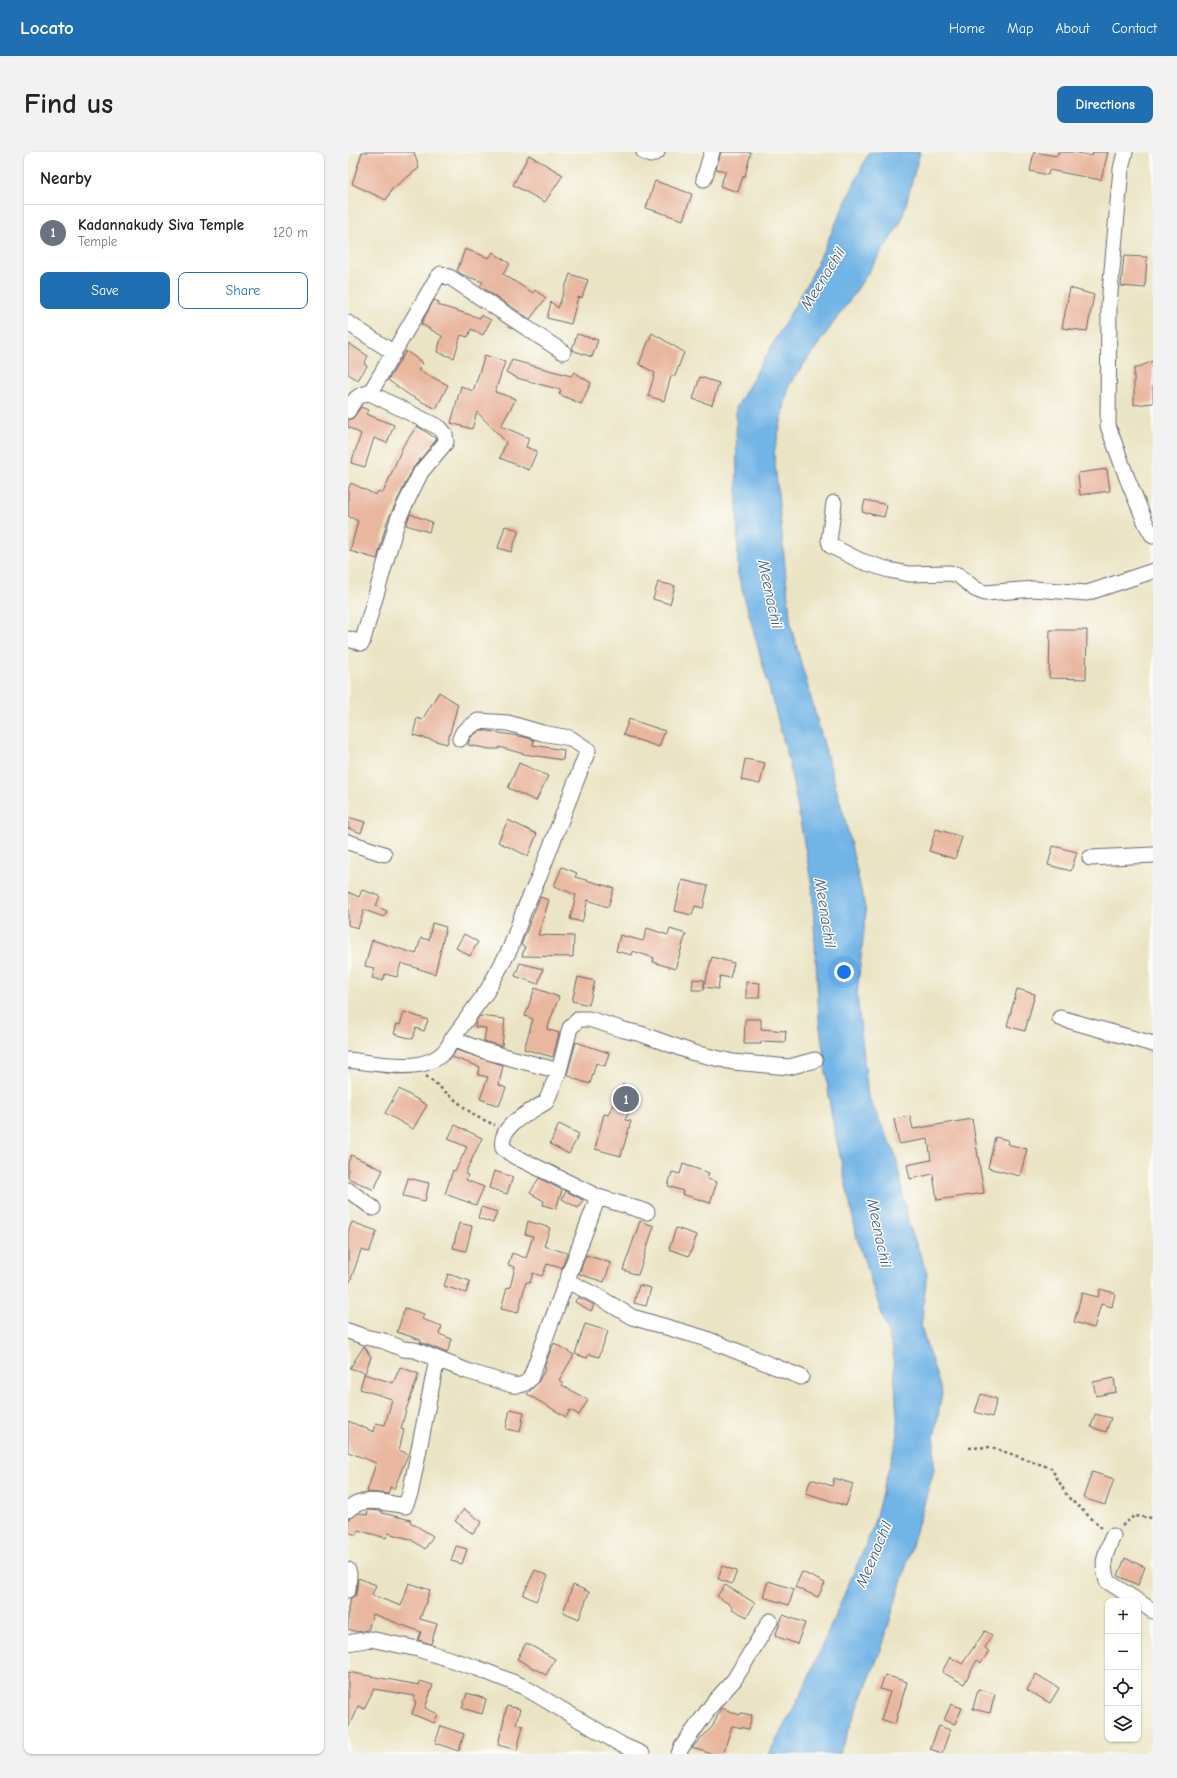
<!DOCTYPE html>
<html lang="en">
<head>
<meta charset="utf-8">
<style>
	:root { --surface:#fff; --page:#f2f2f2; --text:#222; --muted:#767676; --line:#e0e0e0; --accent:#1f6fb2 }
	body { margin:0; font-family:"Comic Neue",sans-serif; background:var(--page); color:var(--text) }
	.controls { position:absolute; right:12px; bottom:12px; display:grid; overflow:hidden; border-radius:8px; box-shadow:0 1px 3px #0004 }
	.controls button { width:36px; height:36px; display:grid; place-items:center; padding:0; border:0; border-bottom:1px solid var(--line); background:var(--surface); color:var(--text); font:20px sans-serif }
	.you { position:absolute; left:496px; top:820px; width:14px; height:14px; margin:-10px; border:3px solid #fff; border-radius:50%; background:#1a73e8; box-shadow:0 0 0 6px #1a73e833 }
	.badge { display:grid; place-items:center; width:26px; height:26px; border-radius:50%; background:var(--accent); color:#fff; font-size:13px; font-weight:700 }
	.pin { position:absolute; translate:-50% -50%; border:2px solid #fff; box-shadow:0 1px 4px #0006 }
	.list { margin:0; padding:0; list-style:none }
	h2 { display:flex; justify-content:space-between; align-items:center; height:52px; margin:0; padding:0 16px; font-size:17px }
	h2 small { font-size:13px; font-weight:400; color:var(--muted) }
	.list li { display:grid; grid-template-columns:26px 1fr auto; gap:12px; align-items:center; box-sizing:border-box; height:56px; padding:0 16px; border-top:1px solid var(--line) }
	.list b { display:block; font-size:15px; white-space:nowrap }
	.list p { margin:0; font-size:13px; white-space:nowrap; color:var(--muted) }
	.list em { font-size:13px; font-style:normal; color:var(--muted) }
	.actions { display:flex; gap:8px; padding:12px 16px }
	.actions a { flex:1; padding:9px 0; border:1px solid var(--accent); border-radius:8px; text-align:center; font-size:14px; color:var(--accent) }
	.actions .main { background:var(--accent); color:#fff }
	.icon { flex:none; width:22px; height:22px; fill:none; stroke:currentColor; stroke-width:2; stroke-linecap:round; stroke-linejoin:round }
	.map { position:relative; flex:none; width:805px; height:1602px; overflow:hidden; border-radius:8px }
	header { display:flex; align-items:center; gap:24px; box-sizing:border-box; height:56px; padding:0 20px; background:var(--accent); color:#fff }
	header strong { font-size:19px }
	nav { display:flex; gap:22px; margin-inline-start:auto; font-size:14px }
	.intro { display:flex; align-items:center; justify-content:space-between; box-sizing:border-box; height:96px; padding:0 24px }
	h1 { margin:0; font-size:28px }
	.button { padding:10px 18px; border-radius:8px; background:var(--accent); color:#fff; font-size:14px; font-weight:700 }
	main { display:flex; gap:24px; padding:0 24px }
	aside { flex:1; background:var(--surface); border-radius:8px; box-shadow:0 1px 3px #0004 }
	.map>svg:first-child { display:block }
	.water { fill:#71b4e6; stroke:#4a6b90 }
	.building { fill:#e9b69e }
	.lines { fill:none; stroke-linecap:round; stroke-linejoin:round }
	.minor-casing { stroke:#68666b; stroke-width:17 }
	.path { stroke:#68666b; stroke-width:2.5; stroke-dasharray:3 3; stroke-linecap:butt }
	.minor { stroke:#fff; stroke-width:15 }
	.labels { text-anchor:middle; stroke-width:3; stroke-linejoin:round; paint-order:stroke }
	.water-label { font-size:16px; font-style:italic; fill:#425c7f; stroke:#fdfcf7 }
</style>
</head>
<body>
<header>
<strong>Locato</strong>
<nav><a>Home</a><a>Map</a><a>About</a><a>Contact</a></nav>
</header>
<div class="intro"><h1>Find us</h1><a class="button">Directions</a></div>
<main>
<aside>
<h2>Nearby<small></small></h2>
<ul class="list">
<li><span class="badge" style="background:#6b7280">1</span><div><b>Kadannakudy Siva Temple</b><p>Temple</p></div><em>120 m</em></li>
</ul>
<div class="actions"><a class="main">Save</a><a>Share</a></div>
</aside>
<div class="map">
<svg width="805" height="1602" viewBox="0 0 805 1602">
	<rect width="100%" height="100%" fill="#fdfcf7"/>
	<filter id="ink" filterUnits="userSpaceOnUse"><feTurbulence type="fractalNoise" baseFrequency=".025" numOctaves="2"/><feDisplacementMap in="SourceGraphic" scale="8" xChannelSelector="R" yChannelSelector="G"/><feConvolveMatrix kernelMatrix="1 2 1 2 8 2 1 2 1" color-interpolation-filters="sRGB"/></filter>
	<filter id="wash" filterUnits="userSpaceOnUse"><feTurbulence type="fractalNoise" baseFrequency=".012" numOctaves="4" result="noise"/><feDisplacementMap in="SourceGraphic" scale="16" xChannelSelector="R" yChannelSelector="G"/><feGaussianBlur stdDeviation="0.9" result="paint"/><feColorMatrix in="noise" values="0 0 0 0 0 0 0 0 0 0 0 0 0 0 0 0 0 1.4 0 .05"/><feComposite in="paint" operator="in"/></filter>
	<g filter="url(#wash)">
		<rect width="100%" height="100%" fill="#ebe4c4"/>
		<!-- water -->
		<path class="water" d="M521,0h51l-19,70 -47,72 -65,91 -15,69 17,173 55,196 20,89 -9,82 11,102 28,60 12,67 19,49 -6,55 21,66 -8,45v32l-52,177 -43,107h-70l33,-62 70,-162 26,-96 -5,-85 -36,-111 -26,-125 -12,-94 -7,-133 -23,-125 -51,-187 -2,-166 73,-127z"/>
		<g id="blocks">
			<!-- building -->
			<path class="building" d="M14,0h52l5,16 -27,21 -6,11 -34,-16z
				M373,0h30l-6,24h-2l-5,16 -18,-6 6,-15 -10,-2z
				M686,0l23,4 1,-4h16l18,4 1,-4h15l-7,28 -52,-10 -1,5 -18,-4z
				M181,3l34,20 -18,27 -32,-17z
				M307,29l37,13 -9,26 -37,-12z
				M117,97l24,9 4,-6 17,12 -7,10 30,19 2,-3 11,8 -16,21 -50,-33 3,-4 -20,-7 -6,-4z
				M776,104l23,1 -2,31 -24,-2z
				M222,122l18,6 -6,18 -4,-1 -7,27 -24,-6 4,-16 7,6z
				M722,136l24,7 -7,36 -25,-3z
				M86,148l5,2 -1,3 42,13 1,-3 10,5 -8,15 -12,-6 -3,8 -7,-2 -7,23 -17,-6 5,-16 -21,-12z
				M304,181l32,19 -9,24h-4l-7,25 -16,-5 7,-23 -16,-9z
				M229,182l21,6 -6,17 -20,-7z
				M0,191l20,13 -4,8 3,2 -9,14 -10,-6z
				M58,199l17,12 -5,7 30,15 -12,24 -27,-14 -21,-15z
				M137,203l20,7 -10,30 21,7 -15,27 28,12 -3,9 11,4 -8,19 -29,-12 6,-16 -29,-30 -5,17 -21,-6 10,-37 12,5z
				M164,208l59,16 3,-4 17,11 -10,21 -22,-10 2,-4 -44,-12 -11,-6z
				M805,209v42l-19,2v-36z
				M352,225l19,6 -7,22 -19,-6z
				M13,255l7,3 -2,4 28,11 -7,18 -13,-5 -9,29 -14,-4 10,-29 -13,-7v-7l5,-2z
				M69,274l20,13 -24,29 -26,54 -10,37 -27,-8 8,-30 -10,-5v-27l3,-6 25,12 2,-4 5,2 20,-47z
				M759,317l3,22 -30,4 -2,-22z
				M517,348l22,5 -3,12 -22,-5z
				M62,362l22,8 -3,10 -23,-7z
				M157,374l14,4 -8,22 -13,-4z
				M310,430l17,4 -5,18 -17,-5z
				M702,478h37l-1,49 -37,-1z
				M91,540l19,12 -11,40 -34,-9 4,-17 5,2z
				M281,567l36,12 -6,16 -36,-12z
				M133,578l43,7 10,3 -1,5 31,5 -1,10 -39,-6 -25,-7v2h-9l-22,-4 2,-7z
				M397,607l20,4 -5,21 -19,-4z
				M171,611l29,13 -12,25 -28,-13z
				M0,665l17,5 -4,11 -13,-5z
				M160,668l29,14 -9,22 -30,-14z
				M588,677l26,8 -7,22 -26,-8z
				M705,694l24,6 -6,19 -23,-6z
				M214,715l15,6 -2,4 39,11 -6,19 -20,-7 -6,22 -12,-3 6,-24 -22,-9z
				M334,728l26,6 -5,22 -8,-2 -3,9 -17,-4z
				M14,738l18,6 -4,10 11,5 -3,6 -20,-7 -6,18 -10,-3v-33l11,5z
				M192,745l9,3 -11,35 36,1 -1,21 -51,-1 3,-9 -4,-2z
				M84,771l14,4 -11,47 -34,-11 -4,14 -12,-3 -2,7 -11,-3 3,-10 -10,-2 7,-26 44,14 5,-16 8,2z
				M299,776l21,7 2,-6 16,5 -11,35 -22,-7 1,-4 -21,-7 -1,4 -16,-4 4,-16 23,6z
				M116,782l14,8 -8,14 -14,-8z
				M364,805l22,6 -4,15 -10,-2 -2,13 -14,-2z
				M172,811l23,6 -5,15 -23,-8z
				M230,825l17,4 -6,24 -17,-4z
				M345,827l11,1v10h-12z
				M398,830l14,1 -1,15h-13z
				M187,836l24,9 -12,32 12,4 -6,24 -29,-8 9,-30 -8,-3z
				M669,837l18,5 -10,37 -18,-5z
				M56,860l24,8 -4,11 -8,-3 -3,11 -19,-5 3,-10 3,1z
				M132,864l25,3 -3,27 -18,-5 2,-13 -11,-1 1,-6z
				M397,867h16v10l25,2 -1,11 -24,-1v3h-17z
				M228,890l33,11 -4,13 -9,-3 -6,21 -15,-5 -8,-5z
				M108,898l47,15 -4,20 7,3 -7,18 -19,-7 8,-22 -10,-2 2,-8 -28,-10z
				M275,932l15,7 -13,29 6,1 -10,35 -26,-7 9,-35 4,1z
				M51,937l28,16 -14,24 -28,-16z
				M562,964l3,13 59,-10 12,74 -47,7 -4,-26 -23,5 -3,-14 24,-5 -3,-21 -29,5 -5,-25z
				M211,972l20,10 -10,20 -19,-10z
				M107,973l27,13 -17,36 3,1 -2,5 18,7 -8,18 -31,-11 8,-24 2,1 12,-24 -19,-8z
				M647,985l13,3 -1,4 20,5 -7,27 -32,-8z
				M3,1003l32,15 -9,20 -26,-12v-15z
				M335,1012l26,9 -2,6 10,3 -7,21 -28,-9 1,-3 -15,-5 4,-14 8,2z
				M146,1019l19,6 -6,17 -18,-6z
				M60,1026l21,5 -4,18 -22,-5z
				M191,1026l23,12 -6,19 -13,-4 1,-4 -14,-8z
				M218,1039l17,9 -5,8 -16,-9z
				M133,1055l16,5 -4,11 -15,-5z
				M180,1069l22,7 -6,18 23,7 -5,15 -15,-4 -5,12 -9,-3 -3,10 -4,-1 -8,31 -17,-4 6,-22 3,1 5,-21 -7,-2 4,-12 14,5 7,-22 -8,-2z
				M292,1069l14,5 -16,49 -15,-5z
				M4,1070l25,9 -8,21 -8,-2 -11,32h-2v-50z
				M111,1071l13,3 -6,25 -13,-3z
				M328,1076l21,7 -8,21 -20,-7z
				M238,1103l25,8 -7,19 -25,-8z
				M100,1122l22,7 -4,12 -22,-7z
				M291,1133l12,3 -5,18 -12,-3z
				M752,1137l15,4 -3,14 -11,-3 -7,24 -20,-6 8,-29 16,4z
				M230,1145l16,8 -3,6 -16,-9z
				M57,1156l19,6 -2,5 20,7 -3,8 13,5 -5,14 -27,-11 1,-2 -24,-8z
				M237,1172l23,7 -9,26 -10,-3 -2,4 -12,-4z
				M206,1191l20,12 -15,25 4,3 -1,2 26,15 -9,15 -9,-5 -4,7 -39,-23 11,-12 8,-14 -2,-1z
				M16,1194l7,11 -6,16 -15,-5z
				M52,1215l19,7 -13,36 -5,19 3,1 -5,20 9,4 -14,35 -4,-2 -2,7 -21,-2 9,-29 -28,-11v-31l26,11 2,-9 9,2 7,-26 -32,-10 4,-15 29,9z
				M766,1226l2,14 -20,4 -3,-14z
				M633,1242l16,5 -5,18 -17,-5z
				M162,1257l14,3 -4,20 -14,-3z
				M747,1262l16,4 -5,14 -15,-5z
				M744,1320l22,7 -9,26 -22,-7z
				M486,1326l19,6 -7,22 -40,-13 5,-14 21,7z
				M116,1357l18,13 -9,12 -18,-13z
				M20,1358l14,1v2l29,7 -1,2 23,14 -8,13 -15,-10 -22,-6 -2,5 -28,-8 -2,5 -8,-3v-13l11,-6 8,2z
				M108,1394l11,3 -5,15 -11,-3z
				M777,1406l20,9 -7,18 -20,-9z
				M374,1414l15,5 -5,13 -14,-5z
				M187,1418l13,6 -12,25 -13,-6z
				M454,1420l23,11 -7,14 -23,-10z
				M10,1426l18,7 -4,10 29,11 8,-23 21,7 -10,29 17,5 -6,20 -13,-4 3,-8 -48,-18 -5,16 -11,2 -9,-3v-22l3,-9 5,-3z
				M420,1429l26,8 -5,16 -26,-8z
				M225,1433l16,7 -10,27 -16,-7z
				M377,1433l30,18 -8,14 -15,-8 1,-2 -16,-11z
				M435,1463l22,8 -8,21 -22,-8z
				M637,1479l7,4 -7,13 4,3 -8,12 -4,-3 -13,24 -22,-12 8,-15 12,7z
				M178,1491l29,16 -9,16 -29,-16z
				M0,1520l71,13 1,-4 13,4 -8,23 13,6 -4,9 -22,-9 4,-12 -2,-1 1,-5 -41,-7 -10,20 -6,-3 -10,22z
				M688,1522l23,14 -9,15 -23,-13z
				M537,1523l22,7 -12,42 -14,-5 9,-27 -10,-3z
				M630,1537l17,5 -5,19 -17,-4z
				M119,1541l19,6 -4,15 -20,-6z
				M603,1552l11,4 -7,16 -11,-4z
				M159,1554l13,3 -4,15 7,2 -6,24 -19,-5z
				M373,1556l19,7 1,-2 11,2 -3,14 -17,-3 -9,28h-11l-20,-6 21,-22z
				M93,1574l23,8 -5,17 -24,-8z
				M591,1574l11,4 -8,23 -12,-4z"/>
		</g>
	</g>
	<g filter="url(#ink)">
		<use href="#blocks" fill-opacity="0" stroke="#68666b" stroke-width="1"/>
		<g class="lines">
			<!-- minor casing -->
			<g class="minor-casing">
				<path id="minor" d="M296,0l6,3 7,-3
					M777,0l-4,17 -12,135 -1,122 19,52 20,48 6,10
					M356,27l8,-27
					M0,171l46,30
					M0,259c6,-11 8,-16 22,-18l67,-115 4,-4 10,4 112,74
					M486,351l-5,38 2,5 30,15 28,9 20,4 40,-1 9,2 17,14 10,4 49,-4 53,4 66,-22
					M0,487l14,4 36,-124 23,-47 25,-30 -1,-8 -5,-6 -70,-35
					M0,690l36,12
					M742,706l63,-3
					M712,866l93,26
					M104,887l33,12 74,20
					M0,908c32,3 89,19 104,-21l35,-48 23,-42 14,-39 15,-33 49,-127 -18,-12 -28,-5 -34,-10 -30,-2 -15,11 -3,7
					M0,1038l25,18
					M299,1060l-49,-15 -84,-41 -11,-8c-5,-23 27,-36 43,-46l13,-31 11,-43 9,-9h10l35,11 17,4 53,19 39,9 56,5 26,-7
					M219,1129l30,15 35,21 72,21 97,39
					M0,1179l17,6 19,4 19,8 12,1 52,21 45,14c8,1 12,0 18,-6l68,-182
					M0,1358c15,-15 38,-7 57,-4l5,-12 27,-135
					M765,1384c-8,18 -12,26 -6,45l46,30
					M0,1418l1,4 -1,16
					M0,1491l22,-4 48,10 59,19 45,18 100,59 20,9
					M331,1602l2,-6 33,-46 20,-22 36,-59"/>
			</g>
			<!-- path -->
			<path class="path" d="M78,924l49,40 20,9
				M621,1296l22,-1 60,21 17,29 34,31
				M774,1374l12,-10 19,2"/>
			<!-- minor -->
			<use href="#minor" class="minor"/>
		</g>
	</g>
	<g class="labels">
		<!-- water labels -->
		<g class="water-label">
			<text transform="translate(474 126) rotate(-58)" y="6">Meenachil</text>
			<text transform="translate(423 442) rotate(78)" y="6">Meenachil</text>
			<text transform="translate(478 761) rotate(81)" y="6">Meenachil</text>
			<text transform="translate(532 1081) rotate(78)" y="6">Meenachil</text>
			<text transform="translate(525 1402) rotate(-67)" y="6">Meenachil</text>
		</g>
	</g>
</svg>
<div class="controls">
<button>+</button>
<button>−</button>
<button><svg class="icon" aria-label="locate" viewBox="0 0 24 24"><circle cx="12" cy="12" r="6"/><path d="M12 2v4M12 18v4M2 12h4M18 12h4"/></svg></button>
<button><svg class="icon" aria-label="layers" viewBox="0 0 24 24"><path d="M12 4l9 5-9 5-9-5zM3 14l9 5 9-5"/></svg></button>
</div>
<div class="you"></div>
<div class="pin badge" style="left:278px;top:947px;background:#6b7280">1</div>
</div>
</main>
</body>
</html>
